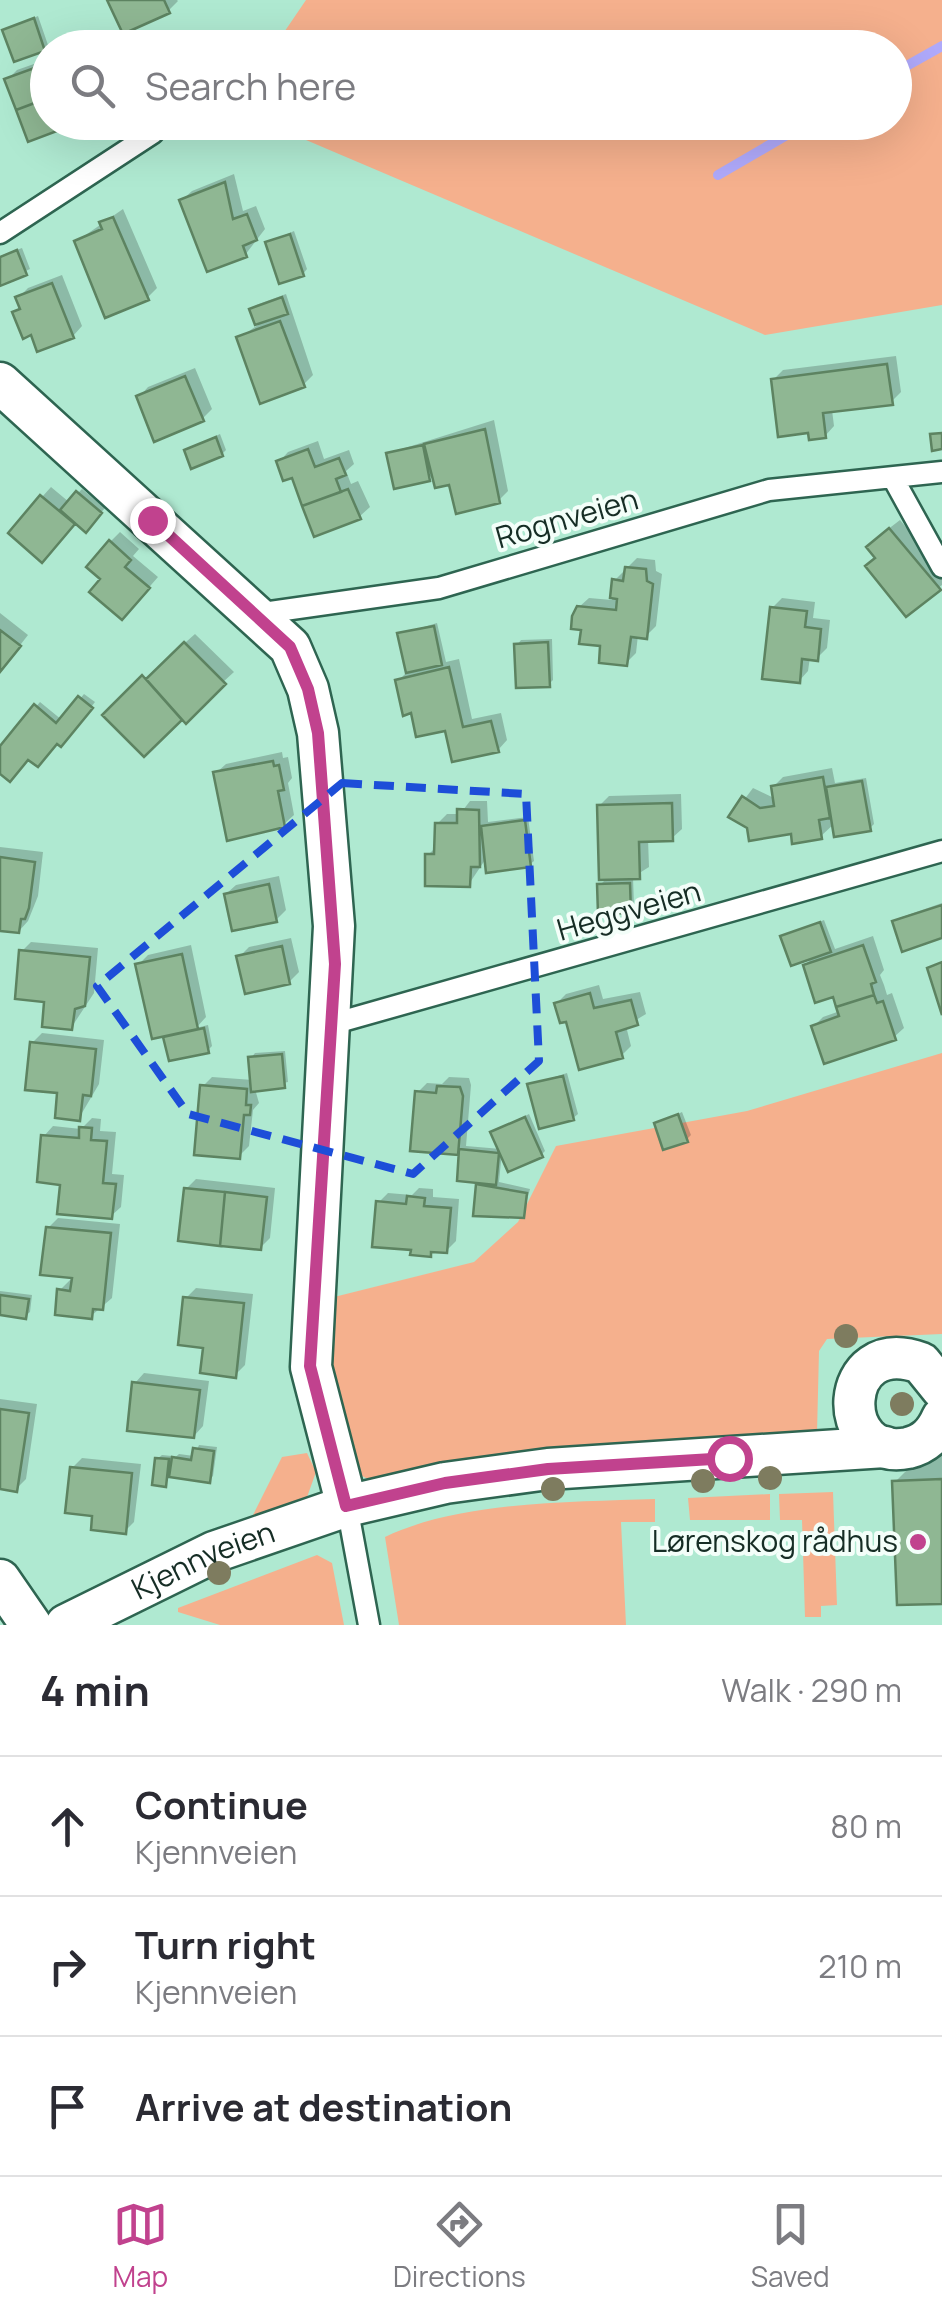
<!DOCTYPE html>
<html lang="en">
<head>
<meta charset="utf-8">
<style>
	:root { --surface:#fff; --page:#f2f2f3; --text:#2b2b33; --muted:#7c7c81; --line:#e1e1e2; --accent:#c1428e }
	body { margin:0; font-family:Manrope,sans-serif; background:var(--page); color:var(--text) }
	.stop { position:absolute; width:30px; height:30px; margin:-22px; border:8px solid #c1428e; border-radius:50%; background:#fff }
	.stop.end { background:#c1428e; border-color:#fff; box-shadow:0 2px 10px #0008 }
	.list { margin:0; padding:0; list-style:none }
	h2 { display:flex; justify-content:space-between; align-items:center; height:130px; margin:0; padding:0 40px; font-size:42px }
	h2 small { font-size:32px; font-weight:400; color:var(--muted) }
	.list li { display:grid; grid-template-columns:65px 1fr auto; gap:30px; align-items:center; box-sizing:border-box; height:140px; padding:0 40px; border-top:2px solid var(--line) }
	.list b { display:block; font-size:38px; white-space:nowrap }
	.list p { margin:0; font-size:32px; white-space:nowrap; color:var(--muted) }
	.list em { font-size:32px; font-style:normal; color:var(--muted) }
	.icon { flex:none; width:55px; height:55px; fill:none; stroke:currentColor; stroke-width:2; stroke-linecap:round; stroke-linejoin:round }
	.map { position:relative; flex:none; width:942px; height:1625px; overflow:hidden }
	.search { position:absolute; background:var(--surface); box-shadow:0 10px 40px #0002; left:30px; right:30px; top:30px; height:110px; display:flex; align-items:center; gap:25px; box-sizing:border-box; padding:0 35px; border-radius:55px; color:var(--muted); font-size:38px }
	.sheet { height:550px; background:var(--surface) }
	nav { display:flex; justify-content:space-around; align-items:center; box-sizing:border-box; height:140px; border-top:2px solid var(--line); background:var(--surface); font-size:28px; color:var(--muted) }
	nav a { display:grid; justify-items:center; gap:5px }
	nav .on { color:var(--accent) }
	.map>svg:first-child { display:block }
	.green { fill:#f5b08d }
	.shadow { fill:#0003 }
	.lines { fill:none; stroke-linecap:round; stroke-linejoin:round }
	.stream { stroke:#afa9fa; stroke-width:10 }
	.building { fill:#8fb793; stroke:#5d8361; stroke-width:2.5 }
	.service-casing { stroke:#2e6551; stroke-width:25 }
	.minor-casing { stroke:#2e6551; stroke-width:45 }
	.service { stroke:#fff; stroke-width:20 }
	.minor { stroke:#fff; stroke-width:40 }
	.tree { fill:#7e7c5f }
	.route { stroke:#c1428e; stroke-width:12 }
	.marked { fill:none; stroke:#1d4ed8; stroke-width:8; stroke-dasharray:20 12; stroke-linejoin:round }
	.poi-dot { fill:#c1428e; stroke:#f3fef9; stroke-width:4 }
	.labels { text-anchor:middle; stroke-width:8; stroke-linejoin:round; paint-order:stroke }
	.street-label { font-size:30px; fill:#162d25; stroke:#f3fef9 }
	.poi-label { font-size:30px; fill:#162d25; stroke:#f3fef9; text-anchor:end }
</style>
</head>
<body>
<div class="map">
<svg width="942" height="1625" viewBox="0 0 942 1625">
	<rect width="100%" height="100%" fill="#afe9d1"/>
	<!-- green -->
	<path class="green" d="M306,0h636v305l-177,30 -499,-212 628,-1v-74l-620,-1z
		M942,1053v281l-115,5 -8,12 -2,82 -447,47 -12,-6 -31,-121 -1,-54 148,-37 44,-40 38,-76 191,-35z
		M307,1453l9,19 -10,28 -57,23 33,-66z
		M833,1492l4,113 -16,1v11h-16l-3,-97h-22l-1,-26z
		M770,1494v26h-80l-2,-22z
		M655,1499v23h-34l5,103h-227l-14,-88c75,-36 187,-35 270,-38z
		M317,1555l15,8 12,62h-124l-42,-13v-4z"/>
	<!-- shadow -->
	<path class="shadow" d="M110,0h67l1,1 -10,10z
		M38,16l10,29 -4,4 -39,-18z
		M48,59v63h24l-43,16 -22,-58 10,-10z
		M234,174l9,37 13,-5 9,23 -20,26 -63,-55 10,-9z
		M123,209l34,79 -10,10 -70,-57z
		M294,231l13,38 -4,5 -35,-31z
		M22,248l8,21 -30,14v-27z
		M62,275l20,51 -9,10 -41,-4 -17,-20 6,-6 -3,-8 10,-10z
		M286,294l27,81 -10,10 -64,-47 19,-13 -6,-16 4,-4z
		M896,356l5,36 -10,10 -59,8 2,16 -9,10 -52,-56 10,-10z
		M195,368l17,41 -10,10 -63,-22 9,-10z
		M494,420l14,71 -10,10 -64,-28 -5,5 -40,-25z
		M220,434l6,16 -4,4 -36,-4z
		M318,441l6,18 25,-9 5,14 -8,7 5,13 7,-3 12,26 -10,9 -45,17 -22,-58 -14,-13 9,-10z
		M51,487l18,15 13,-13 23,19 -19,21 -10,-8 -24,29 -10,-53z
		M900,520l42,51v14l-35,27 -30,-55 1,-20z
		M120,532l19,17 -6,7 25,21 -27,31 -28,-29 7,-37z
		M637,558l18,2 1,11 6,3 -6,52 -10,10 -8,-1 -2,18 -10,10 -23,-19 -24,-37 10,-9 23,2 2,-19z
		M782,598l33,4 -2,16 17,2 -3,28 -10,10 -7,-1 -2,14 -9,10 -27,-73z
		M0,613l28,22 -28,36z
		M437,623l9,39 13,-3 13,60 29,-6 6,27 -9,10 -85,-41 -15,-28 10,-10 -8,-37z
		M195,634l39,38 -90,82 -29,-49z
		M552,639l1,41 -4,4 -32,-39 4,-5z
		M84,694l11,8 -30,38 -65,30v-20l40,-48 22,18z
		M282,752l1,6 5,-1 4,21 -4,5 6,32 -10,9 -68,-51 10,-9z
		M832,768l3,15 31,-5 8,46 -4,4 -35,-5 -14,13 -71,-8 -18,-12 21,-28 23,11 -2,-13 9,-9z
		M681,794l1,35 -10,9 -24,1 1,28 -16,10 1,29 -4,4 -30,-25 7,-7 -8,-72 10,-10z
		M470,801h17l1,21 40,-5 6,44 -5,4 -42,-8 -18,27 -41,-29 9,-9v-22l10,-10h13z
		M0,847l43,5 -5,44 -10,25 -9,10 -19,-3z
		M279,876l7,34 -10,10 -50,-26 10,-9z
		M942,903v32l-48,-13 5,-4z
		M824,920l11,29 38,-13 11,34 -4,5 4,10 3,10 5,-2 12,35 -10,9 -80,-11 9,-9 17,-6 -6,-17 -29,-29 11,-11 -33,-17z
		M291,938l8,34 -10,10 -50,-25 10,-10z
		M31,942l67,6 -4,45 -23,35 -24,-28 -25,-49z
		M191,945l15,72 -10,11 12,-3 4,21 -4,4 -42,-12 5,-6 -33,-67 10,-10z
		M599,985l4,14 37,-7 6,22 -20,12 5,20 -9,9 -55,-36 -10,-16 9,-9z
		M42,1033l62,7 -5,44 -20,34 -47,-75z
		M285,1051l3,31 -33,7 4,14 -6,7 -4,36 -10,10 -37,-69 10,-10 41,3 -2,-22 4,-5z
		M567,1073l11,41 -5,4 -43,-33z
		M449,1077l20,1 2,7 -5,61 35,3 -8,-17 36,-18 16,37 -4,4 -39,-4 -3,31 31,7 -7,26 -48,-1 4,-33 -20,-2 2,-31 -4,4 -40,-59 10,-10 15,1z
		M682,1112l9,23 -5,5 -29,-16z
		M92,1118l9,1 -1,12 16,1 -4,42 12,1 -3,32 -10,9 -48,-34 -19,-46 9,-10 28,3z
		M196,1179l79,9 -5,50 -10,10 -74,-59z
		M419,1188l14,1v8l26,2 -3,42 -10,10 -11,-1 -5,5 -17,-7 -35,-45 10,-10 24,2z
		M58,1218l62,6 -8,74 -21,18 -31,-26 14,-14 -26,-48z
		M196,1288l57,6 -8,71 -10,10 -29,-30 -20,-47z
		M0,1291l32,4 -2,17 -5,4 -25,-3z
		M144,1373l65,8 -6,45 -9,10 -59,-53z
		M0,1399l37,5 -11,75 -10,10 -16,-2z
		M199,1445l18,2 -4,29 -4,4 -39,-5 -5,9 -8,-25 5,-4 10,1 -1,5 8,-7 15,2z
		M942,1456v145l-47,-119 25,-25z
		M82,1458l59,6 -7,58 -9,9 -30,-17 -23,-46z"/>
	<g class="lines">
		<!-- stream -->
		<path class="stream" d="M894,73l48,-27
			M718,175l91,-53"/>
	</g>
	<!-- building -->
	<path class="building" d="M107,0h57l6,13 -47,21z
		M34,18l11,33 -31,11 -12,-32z
		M48,63v35l-32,12 -12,-31z
		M48,98v24l30,1 -50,19 -12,-32z
		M225,182l8,37 14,-5 10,26 -14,6 4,11 -40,15 -28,-72z
		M113,217l36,83 -44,18 -31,-77 28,-12 -3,-7z
		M290,234l14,42 -25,8 -14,-42z
		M17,250l10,25 -27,11v-29z
		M52,283l22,55 -37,14 -6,-17 -8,4 -11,-27 8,-3 -5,-12z
		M282,297l6,17 -33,11 -6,-16z
		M280,321l25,66 -45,17 -24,-67z
		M887,364l6,41 -70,8 3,25 -17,2 -1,-7 -30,4 -7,-58z
		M185,376l19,45 -50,21 -18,-46z
		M485,429l15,74 -44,11 -7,-29 -14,3 -11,-44z
		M942,433v16l-10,2 -2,-17z
		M216,437l7,19 -32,13 -7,-19z
		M423,445l7,36 -36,8 -8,-36z
		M308,449l7,18 24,-9 7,17 -10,4 5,13 -39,14 -10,-28 -9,3 -7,-20z
		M348,489l13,30 -47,18 -12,-31z
		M76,491l26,22 -16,20 -26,-23z
		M40,495l35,29 -33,39 -34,-30z
		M889,528l52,62 -35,27 -41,-51 10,-8 -9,-11z
		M109,540l22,20 -6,7 25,21 -28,32 -33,-28 11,-13 -14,-12z
		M625,567l21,2 1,12 6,3 -6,55 -16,-2 -4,29 -28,-3 1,-17 -21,-2 2,-14 -10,-1 1,-13 5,-10 39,4 1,-11 -7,-1 2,-19 11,2z
		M770,607l37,4 -2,16 16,2 -3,32 -16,-2 -2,24 -38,-4z
		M434,626l8,39 -36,8 -9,-40z
		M0,630l21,16 -21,26z
		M184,642l42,42 -40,40 -40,-45z
		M548,642l2,45 -34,1 -2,-44z
		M449,667l14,60 28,-6 8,31 -47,10 -7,-31 -29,6 -5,-24 -8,3 -8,-36z
		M142,675l40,45 -38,37 -42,-42z
		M78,696l15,12 -32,39 -4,-3 -19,23 -10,-7 -18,22 -10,-8v-28l34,-42 22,19z
		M273,761l1,5 5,-1 5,25 -6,1 7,36 -58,14 -14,-69z
		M823,777l7,41 -11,2 3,19 -30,5 -1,-10 -42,7 -2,-13 -19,-11 14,-21 18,12 14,-2 -3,-20z
		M862,781l9,50 -37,6 -8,-50z
		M672,803l1,38 -34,1 1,37 -41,1 -2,-75z
		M457,809l22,1 1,57h-9l-1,20 -45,-1v-32h9l1,-31h22z
		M525,820l6,47 -45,6 -5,-47z
		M0,857l35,5 -6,46 -4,11h-4l-2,14 -19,-2z
		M630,883l1,30 -33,1 -1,-30z
		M269,884l8,38 -45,9 -8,-37z
		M942,905v33l-40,14 -10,-31z
		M820,922l11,30 -40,14 -11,-30z
		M863,945l13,37 -5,2 3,11 -38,12 -3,-10 -18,6 -12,-38z
		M282,946l8,38 -45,10 -9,-38z
		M19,950l71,7 -5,49 -10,3 -3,21 -30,-3 2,-25 -29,-3z
		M182,954l16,75 -46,10 -17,-75z
		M942,962v53l-15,-47z
		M590,993l4,15 37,-8 7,25 -22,7 7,26 -44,12 -13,-48 -6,1 -6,-20z
		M874,995l3,8 6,-2 13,39 -72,24 -13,-38 28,-10 -3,-9z
		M204,1028l5,25 -40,8 -6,-24z
		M30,1042l66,7 -5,47 -8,-1 -3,26 -25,-3 2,-25 -32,-3z
		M282,1054l3,34 -34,4 -3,-35z
		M563,1076l11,44 -35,9 -12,-45z
		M200,1085l47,4 -1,16h5l-1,10h-6l-4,44 -46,-4z
		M437,1086l23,1 3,9 -5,59 -48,-4 5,-60 21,2z
		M678,1114l10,28 -25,8 -9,-27z
		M525,1117l18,40 -35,15 -18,-40z
		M79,1127l13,1 -1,12 16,1 -4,42 13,1 -4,35 -55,-5 3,-29 -23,-3 4,-47 38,3z
		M459,1149l40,4 -3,32 -39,-4z
		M476,1184l51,9 -3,25 -51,-2z
		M184,1188l41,4 -5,54 -42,-5z
		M225,1192l42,5 -6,53 -41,-4z
		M407,1196l18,2 -1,8 27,2 -4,45 -16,-1v5l-21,-2 1,-5 -39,-3 4,-46 30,3z
		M46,1227l65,6 -8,77 -10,-1 -1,10 -37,-4 2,-26 13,2 2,-13 -32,-3z
		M0,1295l29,4 -3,20 -26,-4z
		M183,1297l61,6 -8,75 -36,-5 3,-25 -25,-3z
		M132,1382l68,8 -6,48 -67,-7z
		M0,1409l29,4 -12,79 -17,-3z
		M193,1448l21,3 -4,32 -41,-6 3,-20 19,3z
		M155,1458l14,1 -3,28 -14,-2z
		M70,1467l62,6 -6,61 -35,-4 1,-14 -27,-3z
		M942,1479v125l-45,1 -5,-124z"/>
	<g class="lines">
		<!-- service casing -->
		<g class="service-casing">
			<path id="service" d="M0,233l153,-100
				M894,480l48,87
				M256,614l183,-26 330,-98 173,-18
				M332,1024l610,-173
				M347,1506l22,119"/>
		</g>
		<!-- minor casing -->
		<g class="minor-casing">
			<g id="minor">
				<path d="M0,383l290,264 18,42 10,44 16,193 -23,441 36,139"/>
				<path d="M942,1389l-21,-26c-85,-31 -88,100 -13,85 17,-4 27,-14 34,-30"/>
				<path d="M0,1580l31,45"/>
				<path id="s1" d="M66,1625l148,-73 133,-46 98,-23 103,-14 337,-22"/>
			</g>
		</g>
		<!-- service -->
		<use href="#service" class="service"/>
		<!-- minor -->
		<use href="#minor" class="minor"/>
	</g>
	<!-- trees -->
	<g class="tree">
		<circle cx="846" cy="1336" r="12"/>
		<circle cx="902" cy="1404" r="12"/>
		<circle cx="770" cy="1478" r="12"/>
		<circle cx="703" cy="1481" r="12"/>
		<circle cx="553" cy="1489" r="12"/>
		<circle cx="219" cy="1573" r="12"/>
	</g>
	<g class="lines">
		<!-- route -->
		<path class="route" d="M152,520l138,127 18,42 10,44 17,231 -25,402 36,140 99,-23 103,-14 181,-11"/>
	</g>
	<!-- marked area -->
	<path class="marked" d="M342,783l184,11 13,267 -126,113 -225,-60 -91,-128z"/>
	<!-- markers -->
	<circle class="poi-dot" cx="918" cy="1542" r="10"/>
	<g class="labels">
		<!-- street labels -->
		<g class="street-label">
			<text transform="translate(567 519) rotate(-16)" y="10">Rognveien</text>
			<text transform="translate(629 911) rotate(-16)" y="10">Heggveien</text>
			<text dy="10" stroke="none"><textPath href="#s1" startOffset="152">Kjennveien</textPath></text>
		</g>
		<!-- poi labels -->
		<g class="poi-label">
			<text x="898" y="1552">Lørenskog rådhus</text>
		</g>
	</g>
</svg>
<div class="stop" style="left:729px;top:1458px"></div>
<div class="stop end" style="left:152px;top:520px"></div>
<div class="search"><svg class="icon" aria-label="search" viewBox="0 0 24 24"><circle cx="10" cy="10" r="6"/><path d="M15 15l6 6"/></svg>Search here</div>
</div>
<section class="sheet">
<h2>4 min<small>Walk · 290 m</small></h2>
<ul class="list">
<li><svg class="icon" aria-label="ahead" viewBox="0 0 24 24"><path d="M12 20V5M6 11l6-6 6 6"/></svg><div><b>Continue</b><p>Kjennveien</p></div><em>80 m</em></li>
<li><svg class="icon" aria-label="right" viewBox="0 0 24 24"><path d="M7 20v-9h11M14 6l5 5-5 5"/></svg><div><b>Turn right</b><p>Kjennveien</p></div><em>210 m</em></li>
<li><svg class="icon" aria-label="arrive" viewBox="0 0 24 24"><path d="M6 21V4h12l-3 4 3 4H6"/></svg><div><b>Arrive at destination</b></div></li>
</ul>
</section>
<nav>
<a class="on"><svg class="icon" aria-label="map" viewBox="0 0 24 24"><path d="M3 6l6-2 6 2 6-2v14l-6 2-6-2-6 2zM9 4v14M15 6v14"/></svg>Map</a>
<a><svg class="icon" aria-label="directions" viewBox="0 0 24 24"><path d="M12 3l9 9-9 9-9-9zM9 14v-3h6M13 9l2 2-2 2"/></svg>Directions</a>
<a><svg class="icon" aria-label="saved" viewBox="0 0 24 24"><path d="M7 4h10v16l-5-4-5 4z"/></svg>Saved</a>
</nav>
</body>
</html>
